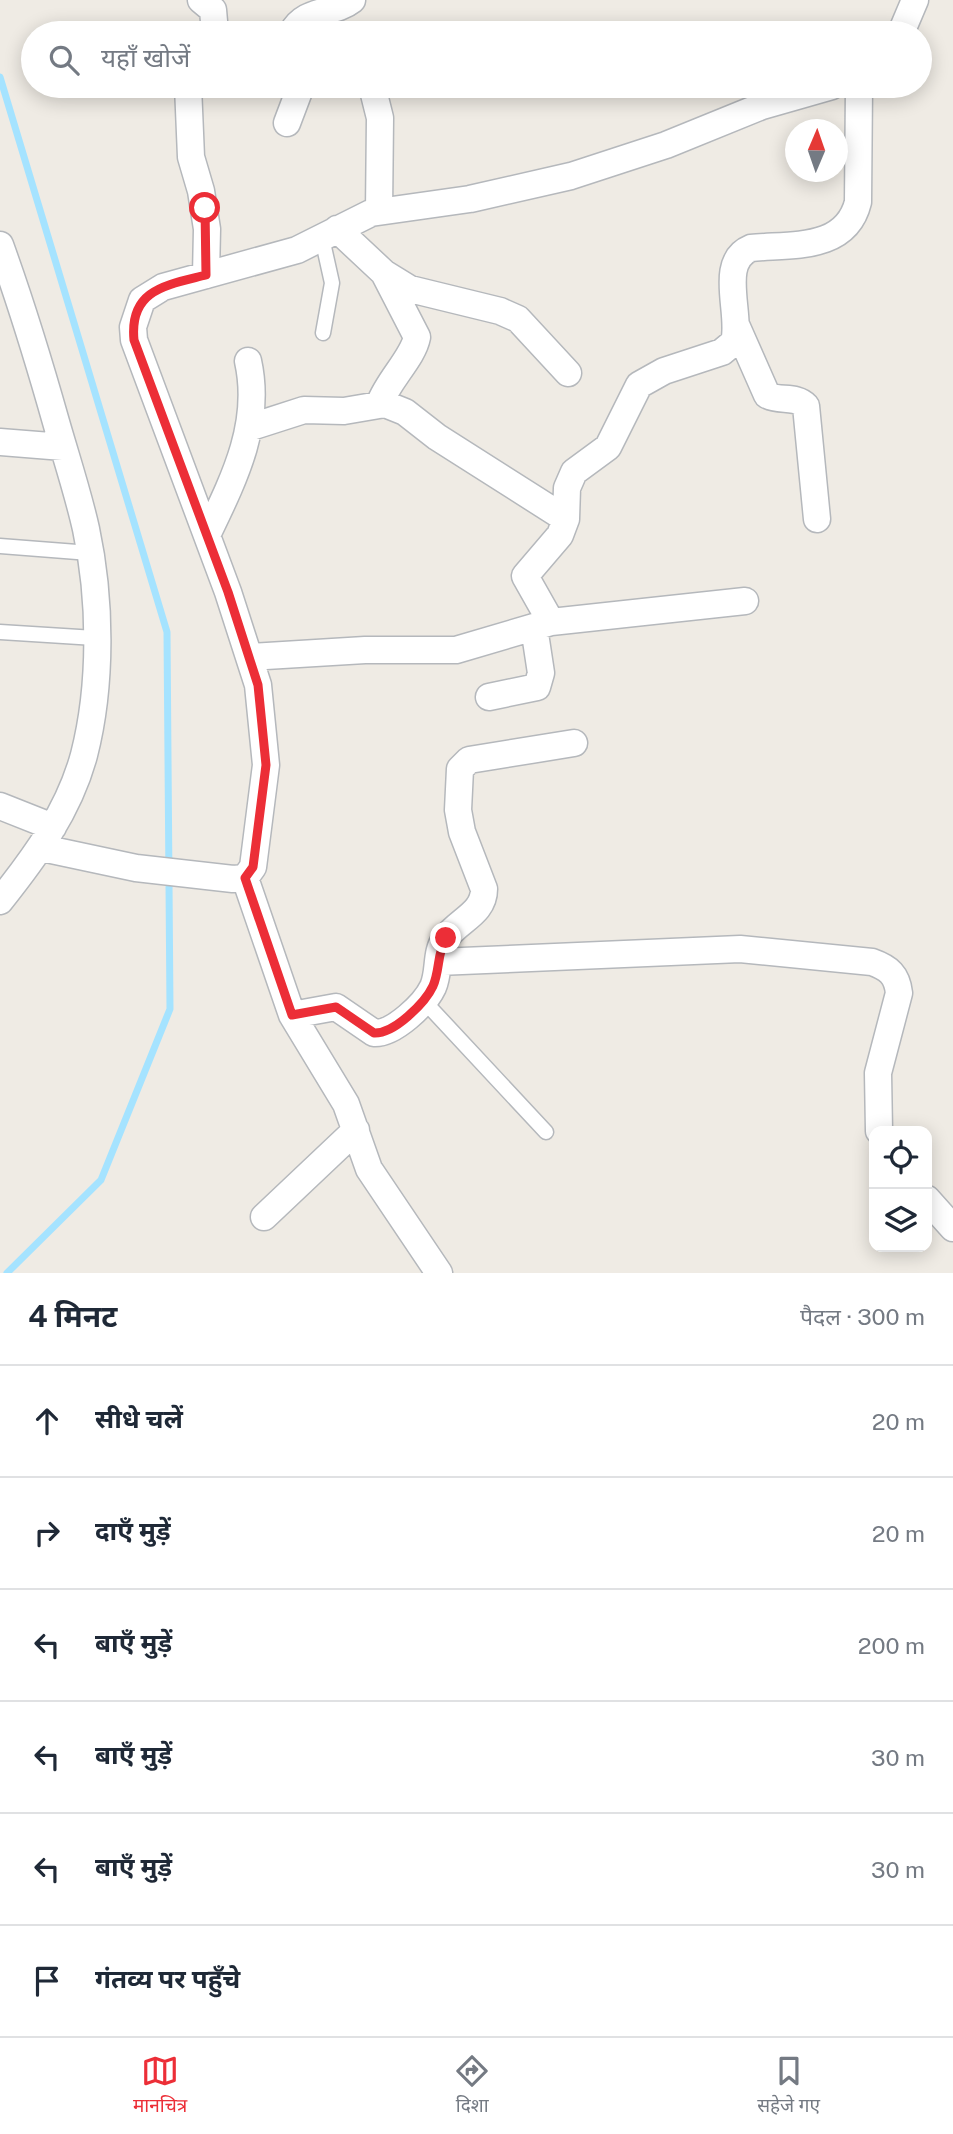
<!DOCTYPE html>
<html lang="hi">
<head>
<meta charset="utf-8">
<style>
	:root { --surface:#fff; --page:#f6f6f7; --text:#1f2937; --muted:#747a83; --line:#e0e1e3; --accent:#ec2e37 }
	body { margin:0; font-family:"Public Sans","Noto Sans Devanagari",sans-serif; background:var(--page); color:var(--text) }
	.controls { position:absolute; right:21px; bottom:21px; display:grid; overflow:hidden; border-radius:14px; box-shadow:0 4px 18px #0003 }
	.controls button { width:63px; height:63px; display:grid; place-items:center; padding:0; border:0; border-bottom:2px solid var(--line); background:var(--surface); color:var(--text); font:35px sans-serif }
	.compass { position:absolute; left:785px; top:119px; width:63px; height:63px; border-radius:50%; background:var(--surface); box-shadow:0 4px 18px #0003; rotate:2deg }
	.stop { position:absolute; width:21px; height:21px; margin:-16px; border:5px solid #ec2e37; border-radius:50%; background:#fff }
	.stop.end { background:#ec2e37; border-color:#fff; box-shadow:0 2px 7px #0008 }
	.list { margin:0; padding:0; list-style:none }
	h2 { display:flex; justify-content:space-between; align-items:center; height:91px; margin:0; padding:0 28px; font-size:30px }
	h2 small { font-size:23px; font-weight:400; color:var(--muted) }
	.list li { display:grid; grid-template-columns:46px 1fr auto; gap:21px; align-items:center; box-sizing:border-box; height:112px; padding:0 28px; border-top:2px solid var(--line) }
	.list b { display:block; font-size:26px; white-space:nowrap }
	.list em { font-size:23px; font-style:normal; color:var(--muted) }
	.icon { flex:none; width:38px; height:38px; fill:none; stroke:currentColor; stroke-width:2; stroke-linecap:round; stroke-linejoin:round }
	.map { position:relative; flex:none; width:953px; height:1273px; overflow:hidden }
	.search { position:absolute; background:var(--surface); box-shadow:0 4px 18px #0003; left:21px; right:21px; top:21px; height:77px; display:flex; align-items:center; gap:18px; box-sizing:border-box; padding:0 24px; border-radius:38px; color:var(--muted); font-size:26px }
	.sheet { height:763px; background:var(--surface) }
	nav { display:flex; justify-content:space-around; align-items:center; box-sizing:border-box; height:98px; border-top:2px solid var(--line); background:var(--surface); font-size:19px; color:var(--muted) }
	nav a { display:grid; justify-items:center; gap:4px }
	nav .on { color:var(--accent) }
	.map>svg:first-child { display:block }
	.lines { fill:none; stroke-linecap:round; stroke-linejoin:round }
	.stream { stroke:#a5e3ff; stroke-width:7 }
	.service-casing { stroke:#b5b8bc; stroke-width:17 }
	.minor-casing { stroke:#b5b8bc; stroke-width:29 }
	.service { stroke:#fff; stroke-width:14 }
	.minor { stroke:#fff; stroke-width:26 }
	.route { stroke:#ec2e37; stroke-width:9 }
</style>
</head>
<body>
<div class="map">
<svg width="953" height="1273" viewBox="0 0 953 1273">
	<rect width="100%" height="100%" fill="#efebe4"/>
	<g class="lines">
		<!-- stream -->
		<path class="stream" d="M0,77l167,555 3,377 -69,171 -94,93"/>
		<!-- service casing -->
		<g class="service-casing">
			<path id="service" d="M322,238l10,45 -9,50
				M0,546l90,7
				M0,632l95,6
				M423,1000l123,132"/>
		</g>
		<!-- minor casing -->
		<g class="minor-casing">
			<path id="minor" d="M201,0l12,10 2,23
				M292,33c12,-25 41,-18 60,-33
				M901,33l14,-33
				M188,86l3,71 10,34 6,38 -1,46
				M372,86l8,32 -1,93
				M287,123l14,-37
				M337,229l47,44 26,16 90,22 18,8 50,54
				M0,245c21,58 39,117 56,177 10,35 22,71 30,107 15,70 16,156 -2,226 -15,56 -49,102 -84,146
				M737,327l30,68c12,7 29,0 39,11l11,113
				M379,405c9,-25 34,-47 38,-68l-33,-64
				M251,427l53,-17 40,1 41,-7 20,8 32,25 129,82
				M0,442l63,5
				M207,535c27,-56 55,-111 41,-174
				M551,622l-26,-46 35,-41 6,-16 1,-31 7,-16 34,-25 31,-62 25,-14 58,-19 12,-10c8,-28 -17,-80 17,-94 41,-4 95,3 107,-46l1,-116
				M250,657l115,-7h91l95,-28 194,-21
				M489,697l48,-10 4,-14 -7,-46
				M0,806l53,21
				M42,848l94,20 97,11 12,-1 8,-11 13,-102 -8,-80 -30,-93 -94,-252 -1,-13 9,-27 21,-13 134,-37 74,-37 99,-14 101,-23 95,-31 96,-39 70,-20
				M245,878l47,137 54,89 23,65 70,104
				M438,962l302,-13 132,13c17,6 25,13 27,31l-21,80 1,58
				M292,1015l44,-8 38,26c20,1 51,-29 59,-46 7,-16 2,-34 12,-48 13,-19 39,-25 39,-50l-22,-57 -4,-22 2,-41 9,-9 105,-17
				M927,1199l26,29
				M264,1217l92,-87"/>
		</g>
		<!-- service -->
		<use href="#service" class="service"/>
		<!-- minor -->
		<use href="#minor" class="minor"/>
	</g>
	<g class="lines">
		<!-- route -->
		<path class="route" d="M205,208l1,67c-39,10 -77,14 -72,65l94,252 30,93 8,80 -13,102 -8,11 47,137 44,-8 38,26c20,1 51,-30 59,-47 7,-16 4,-33 13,-48"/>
	</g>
</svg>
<div class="controls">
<button><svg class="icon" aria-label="locate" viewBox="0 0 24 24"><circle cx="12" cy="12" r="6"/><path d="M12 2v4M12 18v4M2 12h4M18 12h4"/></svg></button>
<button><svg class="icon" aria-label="layers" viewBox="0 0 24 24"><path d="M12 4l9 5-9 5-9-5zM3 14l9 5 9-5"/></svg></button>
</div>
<svg class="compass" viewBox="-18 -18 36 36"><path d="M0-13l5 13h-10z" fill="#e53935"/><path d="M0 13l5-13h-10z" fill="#747a83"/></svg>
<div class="stop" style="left:205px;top:208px"></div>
<div class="stop end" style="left:446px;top:938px"></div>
<div class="search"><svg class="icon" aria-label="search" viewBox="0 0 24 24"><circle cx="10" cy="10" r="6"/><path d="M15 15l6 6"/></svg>यहाँ खोजें</div>
</div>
<section class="sheet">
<h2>4 मिनट<small>पैदल · 300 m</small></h2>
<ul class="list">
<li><svg class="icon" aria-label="ahead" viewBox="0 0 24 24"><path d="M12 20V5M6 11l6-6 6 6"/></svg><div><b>सीधे चलें</b></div><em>20 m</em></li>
<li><svg class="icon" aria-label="right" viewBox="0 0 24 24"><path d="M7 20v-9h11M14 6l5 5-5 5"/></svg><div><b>दाएँ मुड़ें</b></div><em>20 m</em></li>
<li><svg class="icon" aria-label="left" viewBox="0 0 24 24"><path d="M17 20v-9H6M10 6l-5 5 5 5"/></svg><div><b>बाएँ मुड़ें</b></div><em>200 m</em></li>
<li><svg class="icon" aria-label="left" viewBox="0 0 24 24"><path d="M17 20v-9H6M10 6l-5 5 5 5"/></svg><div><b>बाएँ मुड़ें</b></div><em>30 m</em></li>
<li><svg class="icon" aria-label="left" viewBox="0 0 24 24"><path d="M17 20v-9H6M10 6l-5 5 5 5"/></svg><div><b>बाएँ मुड़ें</b></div><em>30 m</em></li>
<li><svg class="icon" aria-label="arrive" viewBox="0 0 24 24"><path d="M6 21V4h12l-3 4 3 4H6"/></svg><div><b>गंतव्य पर पहुँचे</b></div></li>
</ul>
</section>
<nav>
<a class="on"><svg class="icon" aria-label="map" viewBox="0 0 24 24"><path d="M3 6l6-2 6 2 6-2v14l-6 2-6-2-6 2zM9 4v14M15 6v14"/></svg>मानचित्र</a>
<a><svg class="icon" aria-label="directions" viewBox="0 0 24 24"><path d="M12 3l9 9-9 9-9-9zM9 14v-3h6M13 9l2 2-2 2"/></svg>दिशा</a>
<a><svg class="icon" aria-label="saved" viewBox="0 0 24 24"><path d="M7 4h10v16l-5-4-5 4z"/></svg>सहेजे गए</a>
</nav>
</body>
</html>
